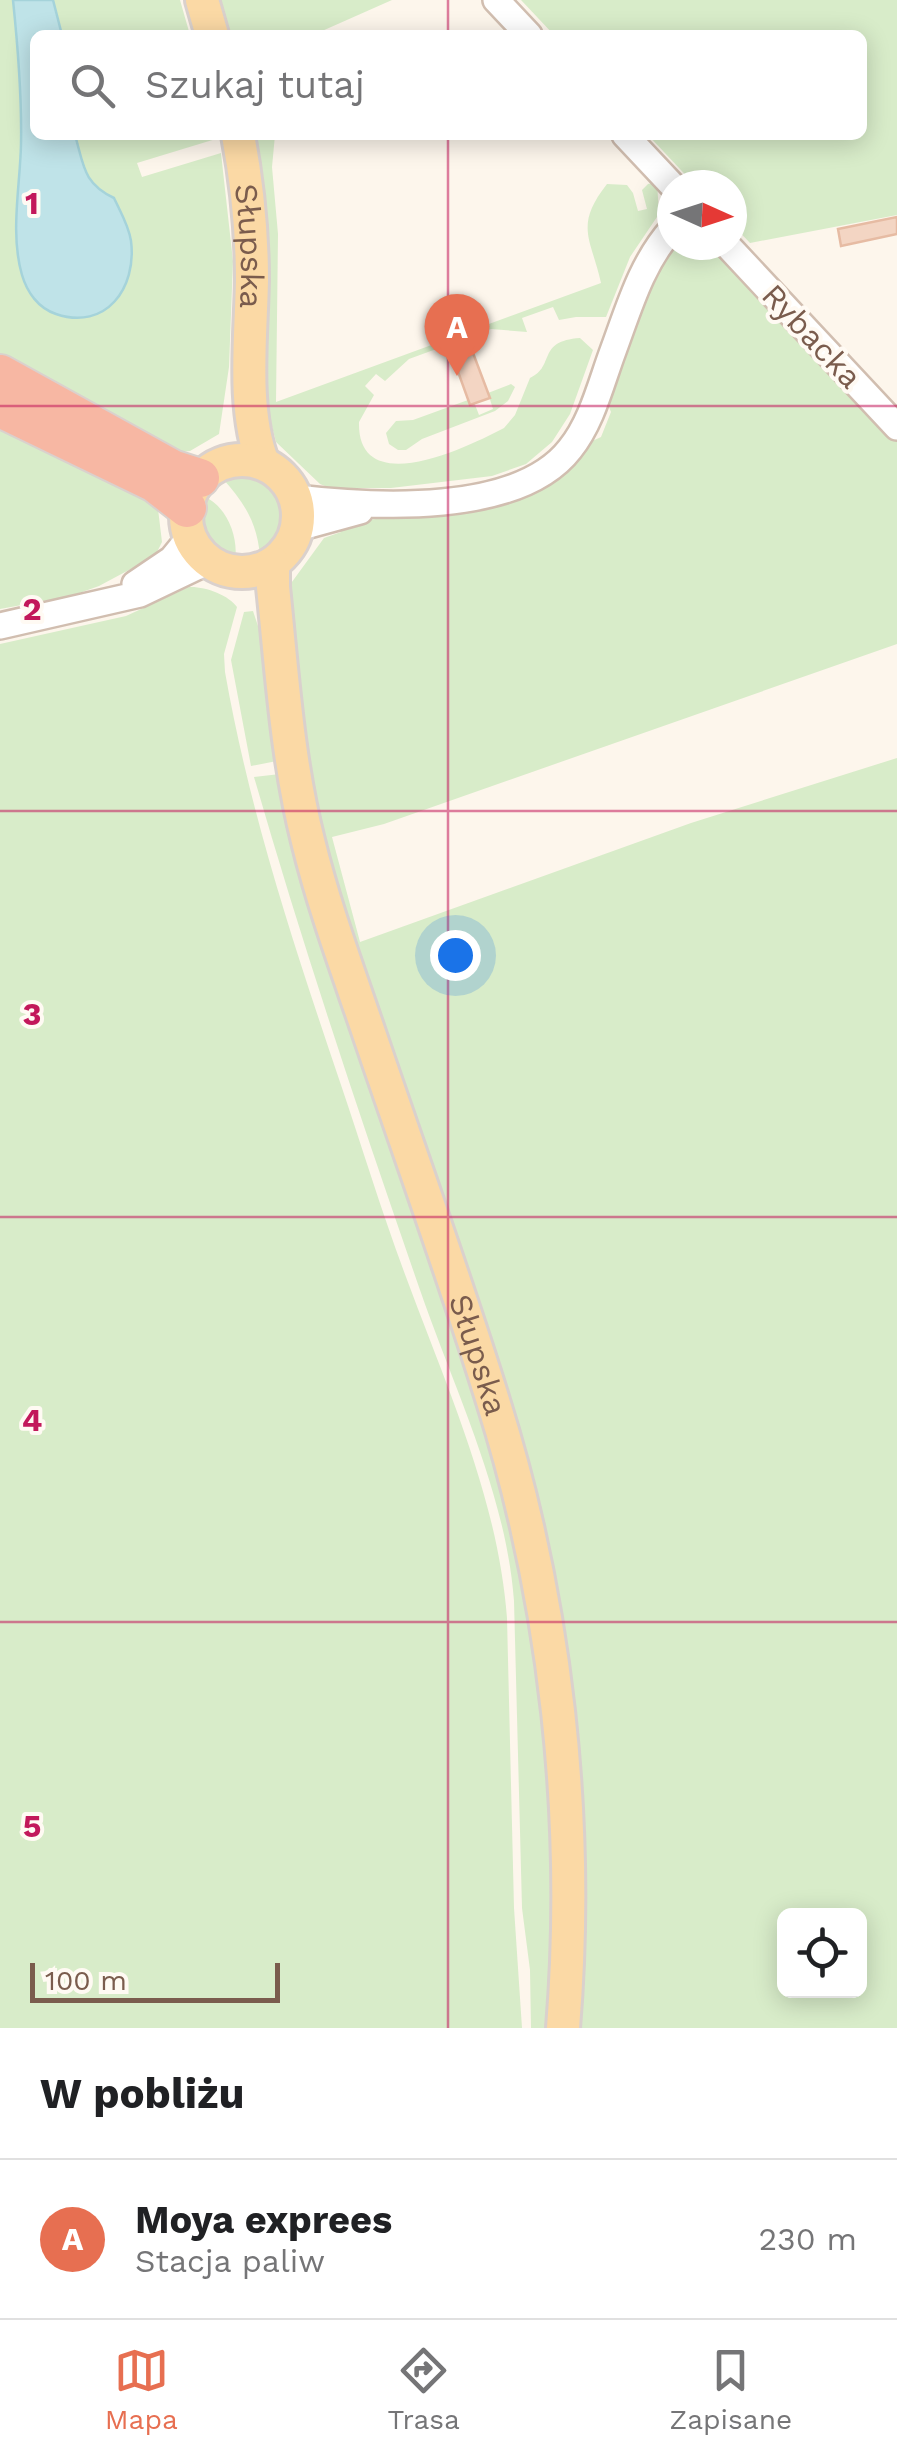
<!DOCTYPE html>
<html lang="pl">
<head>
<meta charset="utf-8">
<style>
	:root { --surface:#fff; --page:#f6f6f6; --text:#202124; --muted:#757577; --line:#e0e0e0; --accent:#e76f51 }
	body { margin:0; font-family:"Work Sans",sans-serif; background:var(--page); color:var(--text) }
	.controls { position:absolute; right:30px; bottom:30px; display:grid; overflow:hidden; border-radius:15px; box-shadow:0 5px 25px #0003 }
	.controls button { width:90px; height:90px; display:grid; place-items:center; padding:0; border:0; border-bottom:2px solid var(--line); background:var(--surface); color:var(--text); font:50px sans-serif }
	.compass { position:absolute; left:657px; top:170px; width:90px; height:90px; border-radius:50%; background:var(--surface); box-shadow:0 5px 25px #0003; rotate:93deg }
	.scale { position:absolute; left:30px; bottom:25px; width:250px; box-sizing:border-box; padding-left:10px; border:5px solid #7a5c4d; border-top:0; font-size:28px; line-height:35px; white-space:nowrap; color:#7a5c4d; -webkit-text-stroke:8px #fffaf3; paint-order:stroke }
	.you { position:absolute; left:455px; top:955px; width:35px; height:35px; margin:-25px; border:8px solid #fff; border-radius:50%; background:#1a73e8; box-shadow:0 0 0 15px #1a73e833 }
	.badge { display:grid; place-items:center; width:65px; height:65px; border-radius:50%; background:var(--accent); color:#fff; font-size:32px; font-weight:700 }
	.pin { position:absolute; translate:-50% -82px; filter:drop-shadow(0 2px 5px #0008) }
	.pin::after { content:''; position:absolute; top:52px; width:35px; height:30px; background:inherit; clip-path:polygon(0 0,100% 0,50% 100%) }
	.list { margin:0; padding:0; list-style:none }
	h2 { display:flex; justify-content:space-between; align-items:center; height:130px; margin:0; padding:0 40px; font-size:42px }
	h2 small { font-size:32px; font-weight:400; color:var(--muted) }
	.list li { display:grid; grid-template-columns:65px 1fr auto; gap:30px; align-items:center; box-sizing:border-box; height:160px; padding:0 40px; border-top:2px solid var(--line) }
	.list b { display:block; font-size:38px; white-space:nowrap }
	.list p { margin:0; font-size:32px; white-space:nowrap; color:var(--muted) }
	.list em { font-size:32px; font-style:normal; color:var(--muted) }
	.icon { flex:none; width:55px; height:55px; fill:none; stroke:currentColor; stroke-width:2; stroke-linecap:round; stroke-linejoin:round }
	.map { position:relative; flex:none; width:897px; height:2028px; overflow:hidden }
	.search { position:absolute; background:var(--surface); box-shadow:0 5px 25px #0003; left:30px; right:30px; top:30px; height:110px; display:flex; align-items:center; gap:25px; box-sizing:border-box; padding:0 35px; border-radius:15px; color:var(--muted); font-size:38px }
	.sheet { height:290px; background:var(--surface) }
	nav { display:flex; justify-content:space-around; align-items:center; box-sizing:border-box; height:140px; border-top:2px solid var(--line); background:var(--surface); font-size:28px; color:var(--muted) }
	nav a { display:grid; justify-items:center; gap:5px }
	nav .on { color:var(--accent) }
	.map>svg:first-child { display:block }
	.green { fill:#d8ecc9; fill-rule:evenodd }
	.water { fill:#bfe3e8; stroke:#a5d3da; stroke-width:2.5 }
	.building { fill:#f3d5c3; stroke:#e6bba3; stroke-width:2.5 }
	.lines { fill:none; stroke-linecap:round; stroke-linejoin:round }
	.minor-casing { stroke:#d1beb0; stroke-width:30 }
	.major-casing { stroke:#dad1cd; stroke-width:38 }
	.highway-casing { stroke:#dad1cd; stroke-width:42 }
	.minor { stroke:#fff; stroke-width:25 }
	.major { stroke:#fbd9a5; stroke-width:32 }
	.highway { stroke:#f7b7a3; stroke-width:38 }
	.grid { fill:none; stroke:#c2185b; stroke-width:2.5; stroke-opacity:0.55 }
	.labels { text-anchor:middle; stroke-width:8; stroke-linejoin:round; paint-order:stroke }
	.street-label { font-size:32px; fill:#7a5c4d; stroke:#fffaf3 }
	.grid-label { font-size:32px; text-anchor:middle; font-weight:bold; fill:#c2185b; stroke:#fffaf3; stroke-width:8; stroke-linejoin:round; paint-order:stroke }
</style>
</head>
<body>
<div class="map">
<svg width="897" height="2028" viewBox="0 0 897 2028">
	<rect width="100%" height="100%" fill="#fdf6ec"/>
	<!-- green -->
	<path class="green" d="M0,0h180l10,35h-155v100h183l1,3 -82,25 5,14 79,-24 12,108 -4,106 -10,67 -29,17 -10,1 -180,-90z
		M212,0h180l-79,35h-91z
		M521,0h376v215l-147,28 -18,-19v-39h-37l-47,-50h214v-100h-308z
		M247,135h28l-3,32 6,67 -2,168 325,-119c-10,-45 -27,-57 6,-99l20,1 6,8 5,18 9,-2 -5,-19 6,-6 9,-2 2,32 -29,43 -24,60h-30l-17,3 -6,-13 -31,11 5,14 -36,-3 -82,30 -24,22 -9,-7 -11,12 9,9 -15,27c-2,79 109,25 145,6l11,-13 15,-37c26,-12 6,-37 50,-40l13,12 -23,64 -18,28 -26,22 -34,12 -101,12h-61l-10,-4 -44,-42 -5,-19 -9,-1z
		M672,245h41l56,64 128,133v202l-513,180 -52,13 28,105 331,-119 206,-65v1270h-324l-24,-469 -5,-39 -37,-124 -197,-587 -21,-223 35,-48 17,-6 -1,-9 153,-17 30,-8 26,-14 39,-41 13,-6 10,-25 -5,-12 40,-105zM784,1916h76v74h-76z
		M511,384l4,3 -7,14 -13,10 -73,28 -16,11h-8l-9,-6 -3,-11 10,-12 17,-1 55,-20v3l6,-1 5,13 14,-6 -5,-16z
		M0,422l144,63 14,24 4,33 -7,14 -56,30 -28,10 -71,13z
		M236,472c52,-2 74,62 24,84 -3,-34 -16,-54 -38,-78z
		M203,496c23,9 36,40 32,65 -31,-8 -42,-36 -32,-65z
		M189,587c15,-1 40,8 48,20l-13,47 1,18c25,142 69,274 115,410 22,65 42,131 66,195 41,111 92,222 101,341l7,290 8,120h-522v-1384l126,-28z
		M253,611l12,36 12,114 -26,5 -20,-106 13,-48z
		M280,774l205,629 66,318 4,307h-24l-1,-58 -8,-62 -8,-307c-8,-107 -59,-210 -94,-311 -59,-170 -116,-340 -166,-513z"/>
	<!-- water -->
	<path class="water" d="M13,0h40l9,35h-27v100h40c9,31 8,48 39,63 6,13 15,28 17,43 6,47 -25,90 -75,73 -18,-6 -29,-22 -34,-39 -12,-41 -2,-88 -1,-130 1,-48 -3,-97 -8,-145z"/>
	<!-- building -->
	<path class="building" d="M897,217v17l-56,12 -3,-17z
		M467,337l23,61 -20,7 -22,-61z"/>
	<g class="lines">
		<!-- minor casing -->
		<g class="minor-casing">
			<path id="minor" d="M496,0l33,35
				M625,135l47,50
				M727,245l170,182
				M296,498c77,9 222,18 274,-49 22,-27 31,-66 43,-98 16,-43 28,-87 59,-122
				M298,528l62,-17
				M135,584l37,-25 18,-22
				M0,626l140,-32 69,-33"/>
		</g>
		<!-- major casing -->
		<g class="major-casing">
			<g id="major">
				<path d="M202,0l10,35"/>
				<path id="s1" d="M238,135c9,48 14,97 14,145 -1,56 -10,131 11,183"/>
				<circle cx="242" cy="516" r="56"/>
				<path id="s2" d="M273,563v24c9,85 14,171 35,254 16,66 40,130 62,195 41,121 85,242 123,365 63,200 87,418 70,627"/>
			</g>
		</g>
		<!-- highway casing -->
		<g class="highway-casing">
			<path id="highway" d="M0,374l172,95 28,9
				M0,408l155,75 32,25"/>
		</g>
		<!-- minor -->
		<use href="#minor" class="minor"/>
		<!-- major -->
		<use href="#major" class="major"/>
		<!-- highway -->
		<use href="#highway" class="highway"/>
	</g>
	<!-- grid -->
	<path class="grid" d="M448,0v35M448,135v1893M0,406h897M0,811h897M0,1217h897M0,1622h897"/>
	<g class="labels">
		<!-- street labels -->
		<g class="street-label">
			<text dy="11" stroke="none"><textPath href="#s1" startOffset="112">Słupska</textPath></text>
			<text transform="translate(812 336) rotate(47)" y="11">Rybacka</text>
			<text dy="11" stroke="none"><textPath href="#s2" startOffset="822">Słupska</textPath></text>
		</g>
	</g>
	<g class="grid-label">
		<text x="32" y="214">1</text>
		<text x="32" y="620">2</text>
		<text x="32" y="1025">3</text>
		<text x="32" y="1431">4</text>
		<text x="32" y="1837">5</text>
	</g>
</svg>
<div class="controls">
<button><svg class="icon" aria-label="locate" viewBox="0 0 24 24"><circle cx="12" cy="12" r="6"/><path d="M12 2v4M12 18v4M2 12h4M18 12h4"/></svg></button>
</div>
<svg class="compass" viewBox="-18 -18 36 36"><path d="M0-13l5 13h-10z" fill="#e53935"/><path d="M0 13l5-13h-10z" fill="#757577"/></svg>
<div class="scale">100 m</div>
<div class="you"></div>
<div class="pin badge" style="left:457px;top:376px">A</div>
<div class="search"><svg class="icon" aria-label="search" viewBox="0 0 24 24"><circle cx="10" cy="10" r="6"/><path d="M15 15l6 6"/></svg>Szukaj tutaj</div>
</div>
<section class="sheet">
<h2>W pobliżu<small></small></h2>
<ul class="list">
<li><span class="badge">A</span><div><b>Moya exprees</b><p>Stacja paliw</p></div><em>230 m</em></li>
</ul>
</section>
<nav>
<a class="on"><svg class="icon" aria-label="map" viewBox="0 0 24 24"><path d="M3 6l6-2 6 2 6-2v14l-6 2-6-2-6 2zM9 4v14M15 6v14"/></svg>Mapa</a>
<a><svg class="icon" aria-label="directions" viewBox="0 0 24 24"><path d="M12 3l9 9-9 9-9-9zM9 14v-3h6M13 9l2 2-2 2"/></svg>Trasa</a>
<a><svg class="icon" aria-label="saved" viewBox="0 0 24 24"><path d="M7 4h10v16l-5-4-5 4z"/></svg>Zapisane</a>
</nav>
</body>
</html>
